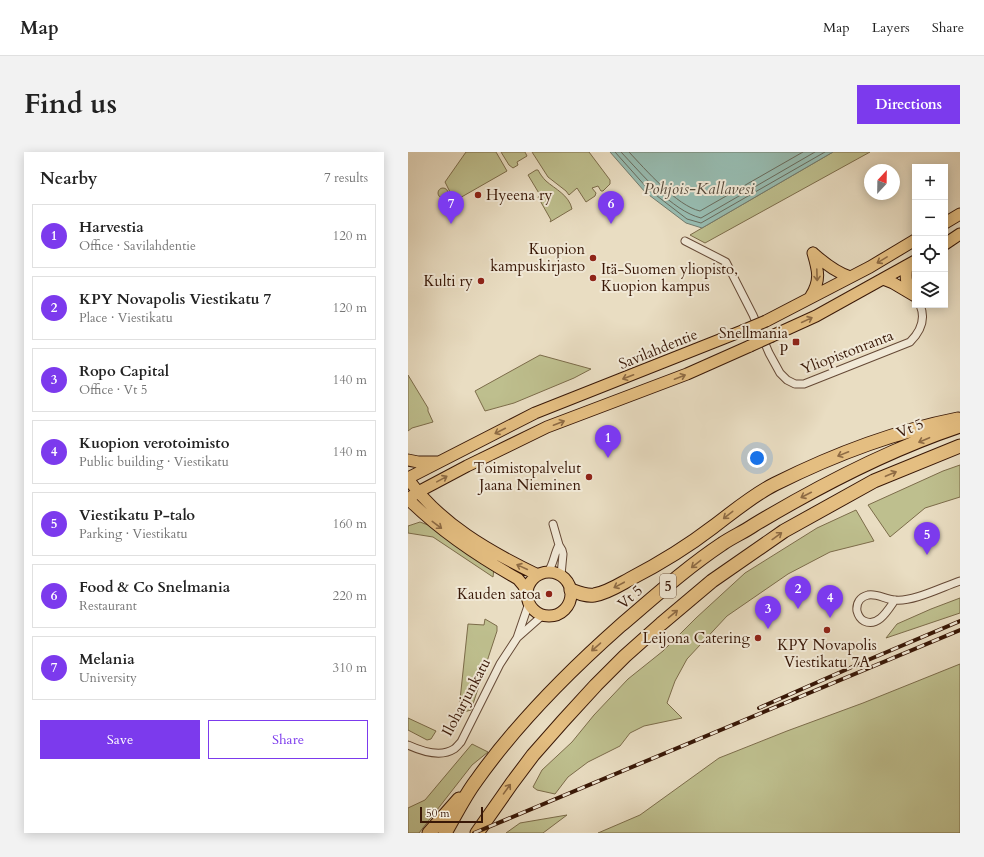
<!DOCTYPE html>
<html lang="en">
<head>
<meta charset="utf-8">
<style>
	:root { --surface:#fff; --page:#f2f2f2; --text:#222; --muted:#767676; --line:#e0e0e0; --accent:#7c3aed }
	body { margin:0; font-family:Cardo,serif; background:var(--page); color:var(--text) }
	.controls { position:absolute; right:12px; top:12px; display:grid; overflow:hidden; border-radius:0px; box-shadow:0 2px 10px #0003 }
	.controls button { width:36px; height:36px; display:grid; place-items:center; padding:0; border:0; border-bottom:1px solid var(--line); background:var(--surface); color:var(--text); font:20px sans-serif }
	.compass { position:absolute; left:456px; top:12px; width:36px; height:36px; border-radius:50%; background:var(--surface); box-shadow:0 2px 10px #0003; rotate:22deg }
	.scale { position:absolute; left:12px; bottom:10px; width:63px; box-sizing:border-box; padding-left:4px; border:2px solid #391807; border-top:0; font-size:11px; line-height:14px; white-space:nowrap; color:#391807; -webkit-text-stroke:3px #f1e9d7; paint-order:stroke }
	.you { position:absolute; left:349px; top:306px; width:14px; height:14px; margin:-10px; border:3px solid #fff; border-radius:50%; background:#1a73e8; box-shadow:0 0 0 6px #1a73e833 }
	.badge { display:grid; place-items:center; width:26px; height:26px; border-radius:50%; background:var(--accent); color:#fff; font-size:13px; font-weight:700 }
	.pin { position:absolute; translate:-50% -33px; filter:drop-shadow(0 1px 2px #0008) }
	.pin::after { content:''; position:absolute; top:21px; width:14px; height:12px; background:inherit; clip-path:polygon(0 0,100% 0,50% 100%) }
	.list { margin:0; padding:0; list-style:none }
	h2 { display:flex; justify-content:space-between; align-items:center; height:52px; margin:0; padding:0 16px; font-size:17px }
	h2 small { font-size:13px; font-weight:400; color:var(--muted) }
	.list li { display:grid; grid-template-columns:26px 1fr auto; gap:12px; align-items:center; box-sizing:border-box; height:64px; margin:0 8px 8px; padding:0 8px; border:1px solid var(--line); border-radius:0px }
	.list b { display:block; font-size:15px; white-space:nowrap }
	.list p { margin:0; font-size:13px; white-space:nowrap; color:var(--muted) }
	.list em { font-size:13px; font-style:normal; color:var(--muted) }
	.actions { display:flex; gap:8px; padding:12px 16px }
	.actions a { flex:1; padding:9px 0; border:1px solid var(--accent); border-radius:0px; text-align:center; font-size:14px; color:var(--accent) }
	.actions .main { background:var(--accent); color:#fff }
	.icon { flex:none; width:22px; height:22px; fill:none; stroke:currentColor; stroke-width:2; stroke-linecap:round; stroke-linejoin:round }
	.map { position:relative; flex:none; width:552px; height:681px; overflow:hidden; border-radius:0px }
	header { display:flex; align-items:center; gap:24px; box-sizing:border-box; height:56px; padding:0 20px; background:var(--surface); border-bottom:1px solid var(--line) }
	header strong { font-size:19px }
	nav { display:flex; gap:22px; margin-inline-start:auto; font-size:14px }
	.intro { display:flex; align-items:center; justify-content:space-between; box-sizing:border-box; height:96px; padding:0 24px }
	h1 { margin:0; font-size:28px }
	.button { padding:10px 18px; border-radius:0px; background:var(--accent); color:#fff; font-size:14px; font-weight:700 }
	main { display:flex; gap:24px; padding:0 24px }
	aside { flex:1; background:var(--surface); border-radius:0px; box-shadow:0 2px 10px #0003 }
	.map>svg:first-child { display:block }
	.green { fill:#bebf8e; stroke:#7c6c4a }
	.water { fill:#97bcb1; stroke:#717a6d }
	.lines { fill:none; stroke-linecap:round; stroke-linejoin:round }
	.shore { stroke:#686a5c; stroke-width:1 }
	.minor-casing { stroke:#654936; stroke-width:9 }
	.primary-casing { stroke:#391807; stroke-width:13 }
	.motorway-casing { stroke:#391807; stroke-width:15 }
	.minor { stroke:#f1e9d7; stroke-width:7 }
	.primary { stroke:#e4be81; stroke-width:11 }
	.motorway { stroke:#e4be81; stroke-width:13 }
	.rail-casing { stroke:#391807; stroke-width:4 }
	.rail { stroke:#f1e9d7; stroke-width:2.5; stroke-dasharray:8; stroke-linecap:butt }
	.primary-bridge-casing { stroke:#391807; stroke-width:13; stroke-linecap:butt }
	.primary-bridge { stroke:#e4be81; stroke-width:11 }
	.oneway { stroke:#8e6b44 }
	.poi-dot { fill:#8f2418; stroke:#f1e9d7; stroke-width:1.5 }
	.labels { text-anchor:middle; stroke-width:4; stroke-linejoin:round; paint-order:stroke }
	.shield { fill:#f1e9d7; stroke:#705745; stroke-width:1 }
	.shield-label { font-size:14px; font-weight:bold; fill:#391807 }
	.poi-label { font-size:15px; fill:#391807; stroke:#f1e9d7; text-anchor:end }
	.street-label { font-size:15px; fill:#391807; stroke:#f1e9d7 }
	.water-label { font-size:16px; font-style:italic; fill:#55493a; stroke:#f1e9d7 }
</style>
</head>
<body>
<header>
<strong>Map</strong>
<nav><a>Map</a><a>Layers</a><a>Share</a></nav>
</header>
<div class="intro"><h1>Find us</h1><a class="button">Directions</a></div>
<main>
<aside>
<h2>Nearby<small>7 results</small></h2>
<ul class="list">
<li><span class="badge">1</span><div><b>Harvestia</b><p>Office · Savilahdentie</p></div><em>120 m</em></li>
<li><span class="badge">2</span><div><b>KPY Novapolis Viestikatu 7</b><p>Place · Viestikatu</p></div><em>120 m</em></li>
<li><span class="badge">3</span><div><b>Ropo Capital</b><p>Office · Vt 5</p></div><em>140 m</em></li>
<li><span class="badge">4</span><div><b>Kuopion verotoimisto</b><p>Public building · Viestikatu</p></div><em>140 m</em></li>
<li><span class="badge">5</span><div><b>Viestikatu P-talo</b><p>Parking · Viestikatu</p></div><em>160 m</em></li>
<li><span class="badge">6</span><div><b>Food &amp; Co Snelmania</b><p>Restaurant</p></div><em>220 m</em></li>
<li><span class="badge">7</span><div><b>Melania</b><p>University</p></div><em>310 m</em></li>
</ul>
<div class="actions"><a class="main">Save</a><a>Share</a></div>
</aside>
<div class="map">
<svg width="552" height="681" viewBox="0 0 552 681">
	<rect width="100%" height="100%" fill="#e9ddc2"/>
	<filter id="stains"><feTurbulence type="fractalNoise" baseFrequency=".005" numOctaves="4"/><feColorMatrix values="0 0 0 0 .2 0 0 0 0 .09 0 0 0 0 .02 0 0 0 .5 -.17"/></filter>
	<radialGradient id="worn" r=".72"><stop offset=".6" stop-color="#630" stop-opacity="0"/><stop offset="1" stop-color="#630" stop-opacity=".3"/></radialGradient>
	<!-- green -->
	<path class="green" d="M58,0h30l11,19 -49,28 -4,-5h-3l-6,-12z
		M93,0h24l2,4 -10,6 1,3 -5,3 -4,-3z
		M124,0h57l21,28v4l-7,7h-2l-3,-5 -6,2 4,5 -1,3 -9,6 -9,-14 -8,7 -3,-4 -18,-14z
		M425,0h37l-165,91 -15,-8z
		M128,18h2c2,4 5,8 8,11 9,8 23,14 26,28l-2,1 -20,12 1,-2 -13,-23 2,-2 -12,-20z
		M30 41a5 5 0 1 1 10 0a5 5 0 1 1-10 0Z
		M132,203l51,14 -17,9 -60,25 -29,8 -10,-20z
		M0,223l20,33v3l5,11 -21,6 -4,3z
		M552,313v32l-35,11 -35,29 -22,-32 75,-34z
		M448,358l18,31 -44,11 -42,22 -61,42 -40,43 -12,22 -8,22 15,15 -38,8 -14,7 -10,13 -32,16 -20,15 -13,17 -18,-4 -4,-3 9,-17 30,-28 22,-27 34,-36 35,-28 33,-33 49,-45 72,-45z
		M12,370l8,3 66,43 -1,9 -60,-40 -25,-4v-7z
		M552,446v15l-74,25 11,-14 34,-15z
		M77,467l12,7v5l-26,79 -7,2 -6,7 10,-95 16,1z
		M552,512v169h-362l42,-18 79,-57 68,-27 76,-28z
		M0,566l28,13 -5,8 -4,1 -19,-10z
		M64,592l16,8 -16,13 -53,68h-11v-25l17,-8z
		M159,663l-24,18h-37l14,-10z"/>
	<!-- water -->
	<path class="water" d="M202,0h223l-131,76 -16,-5 -41,-31z"/>
	<g class="lines">
		<!-- shore -->
		<path class="shore" d="M207,0l33,37 39,30 14,4 124,-71
			M213,0c20,21 51,59 80,66l114,-66
			M221,0c16,17 48,54 71,59l103,-59"/>
		<!-- minor casing -->
		<g class="minor-casing">
			<path id="minor" d="M277,89l41,21 27,53 16,38 11,20 7,7 8,4h9l106,-42c10,-10 16,-23 10,-37
				M145,372l6,21 3,5 1,4 -2,21
				M140,420c6,-9 6,-18 11,-27
				M487,448c-7,10 -17,28 -31,21 -4,-2 -6,-6 -7,-10 -1,-8 3,-14 11,-16 9,-2 18,5 27,5 18,2 47,-13 65,-19
				M109,486l12,-35
				M0,593c13,6 32,13 46,4 2,-1 5,-5 7,-7l39,-78 17,-26 26,-23"/>
		</g>
		<!-- primary casing -->
		<g class="primary-casing">
			<path id="primary" d="M537,71l15,-9
				M537,92l15,-10
				M405,101c11,10 22,19 37,24
				M499,114c-2,13 -1,17 6,27
				M475,127l10,4 22,13
				M403,144c10,-16 7,-26 2,-43
				M358,169l104,-54 45,-27
				M364,184l44,-20 99,-55
				M0,308l10,2h19
				M0,326l127,-65 207,-82
				M0,327c33,45 80,72 130,96
				M0,347l10,-7 49,-26 80,-39 140,-53 63,-28
				M0,347c32,32 71,58 110,80l5,6 4,7
				M119 442a22 22 0 1 1 44 0a22 22 0 1 1-44 0Z"/>
		</g>
		<!-- motorway casing -->
		<g class="motorway-casing">
			<path id="motorway" d="M163,438c8,3 15,6 23,5 13,-2 25,-10 36,-16 29,-15 57,-32 83,-52 20,-15 40,-32 62,-43 56,-28 122,-53 183,-65
				M21,681l30,-34
				M37,681c10,-17 19,-36 31,-52 41,-58 91,-108 144,-155 33,-28 66,-58 102,-82 10,-7 22,-12 32,-19 65,-39 134,-75 206,-99
				M69,681l35,-50 21,-28 30,-34 33,-36 29,-29 36,-32 51,-43 72,-50 90,-50 86,-35"/>
		</g>
		<!-- minor -->
		<use href="#minor" class="minor"/>
		<!-- primary -->
		<use href="#primary" class="primary"/>
		<!-- motorway -->
		<use href="#motorway" class="motorway"/>
		<!-- rail casing -->
		<g class="rail-casing">
			<path id="rail" d="M351,556l109,-48 92,-39
				M66,681l486,-203"/>
		</g>
		<!-- rail -->
		<use href="#rail" class="rail"/>
		<!-- primary-bridge casing -->
		<g class="primary-bridge-casing">
			<path id="primary-bridge" d="M334,179l24,-10
				M342,194l22,-10"/>
		</g>
		<!-- primary-bridge -->
		<use href="#primary-bridge" class="primary-bridge"/>
	</g>
	<!-- one-way arrows -->
	<defs><path id="oneway-shaft" d="M-6 0H5M1.5-3L5.5 0L1.5 3" fill="none" stroke-width="1.6" stroke-linecap="round" stroke-linejoin="round"/></defs>
	<g class="oneway">
		<use href="#oneway-shaft" transform="translate(474 108) rotate(149)"/>
		<use href="#oneway-shaft" transform="translate(409 123) rotate(88)"/>
		<use href="#oneway-shaft" transform="translate(399 168) rotate(-25)"/>
		<use href="#oneway-shaft" transform="translate(220 225) rotate(159)"/>
		<use href="#oneway-shaft" transform="translate(272 225) rotate(-21)"/>
		<use href="#oneway-shaft" transform="translate(151 271) rotate(-21)"/>
		<use href="#oneway-shaft" transform="translate(92 279) rotate(153)"/>
		<use href="#oneway-shaft" transform="translate(516 288) rotate(157)"/>
		<use href="#oneway-shaft" transform="translate(435 302) rotate(158)"/>
		<use href="#oneway-shaft" transform="translate(483 322) rotate(-23)"/>
		<use href="#oneway-shaft" transform="translate(34 327) rotate(-29)"/>
		<use href="#oneway-shaft" transform="translate(398 343) rotate(153)"/>
		<use href="#oneway-shaft" transform="translate(320 363) rotate(142)"/>
		<use href="#oneway-shaft" transform="translate(29 373) rotate(37)"/>
		<use href="#oneway-shaft" transform="translate(369 384) rotate(-36)"/>
		<use href="#oneway-shaft" transform="translate(288 412) rotate(142)"/>
		<use href="#oneway-shaft" transform="translate(114 415) rotate(-155)"/>
		<use href="#oneway-shaft" transform="translate(211 433) rotate(152)"/>
		<use href="#oneway-shaft" transform="translate(265 462) rotate(-40)"/>
		<use href="#oneway-shaft" transform="translate(188 495) rotate(139)"/>
		<use href="#oneway-shaft" transform="translate(99 637) rotate(-54)"/>
	</g>
	<!-- markers -->
	<g class="poi-dot">
		<circle cx="70" cy="43" r="4"/>
		<circle cx="185" cy="106" r="4"/>
		<circle cx="185" cy="126" r="4"/>
		<circle cx="73" cy="129" r="4"/>
		<rect x="384" y="186" width="8" height="8" rx="2"/>
		<circle cx="181" cy="325" r="4"/>
		<circle cx="141" cy="442" r="4"/>
		<circle cx="419" cy="478" r="4"/>
		<circle cx="350" cy="486" r="4"/>
	</g>
	<g class="labels">
		<!-- shield labels -->
		<rect class="shield" x="252" y="422" width="16" height="24" rx="3"/>
		<g class="shield-label">
			<text x="260" y="439">5</text>
		</g>
		<!-- poi labels -->
		<g class="poi-label">
			<text x="78" y="48" text-anchor="start">Hyeena ry</text>
			<text x="177" y="102">Kuopion<tspan x="177" dy="17">kampuskirjasto</tspan></text>
			<text x="193" y="122" text-anchor="start">Itä-Suomen yliopisto,<tspan x="193" dy="17">Kuopion kampus</tspan></text>
			<text x="65" y="134">Kulti ry</text>
			<text x="380" y="186">Snellmania<tspan x="380" dy="17">P</tspan></text>
			<text x="173" y="321">Toimistopalvelut<tspan x="173" dy="17">Jaana Nieminen</tspan></text>
			<text x="133" y="447">Kauden satoa</text>
			<text x="342" y="491">Leijona Catering</text>
			<text x="419" y="498" text-anchor="middle">KPY Novapolis<tspan x="419" dy="17">Viestikatu 7A</tspan></text>
		</g>
		<!-- street labels -->
		<g class="street-label">
			<text transform="translate(250 197) rotate(-22)" y="5">Savilahdentie</text>
			<text transform="translate(439 200) rotate(-21)" y="5">Yliopistonranta</text>
			<text transform="translate(502 276) rotate(-23)" y="5">Vt 5</text>
			<text transform="translate(222 445) rotate(-41)" y="5">Vt 5</text>
			<text transform="translate(58 545) rotate(-62)" y="5">Iloharjunkatu</text>
		</g>
		<!-- water labels -->
		<g class="water-label">
			<text x="291" y="42">Pohjois-Kallavesi</text>
		</g>
	</g>
	<rect width="100%" height="100%" filter="url(#stains)"/>
	<rect width="100%" height="100%" fill="url(#worn)"/>
</svg>
<div class="controls">
<button>+</button>
<button>−</button>
<button><svg class="icon" aria-label="locate" viewBox="0 0 24 24"><circle cx="12" cy="12" r="6"/><path d="M12 2v4M12 18v4M2 12h4M18 12h4"/></svg></button>
<button><svg class="icon" aria-label="layers" viewBox="0 0 24 24"><path d="M12 4l9 5-9 5-9-5zM3 14l9 5 9-5"/></svg></button>
</div>
<svg class="compass" viewBox="-18 -18 36 36"><path d="M0-13l5 13h-10z" fill="#e53935"/><path d="M0 13l5-13h-10z" fill="#767676"/></svg>
<div class="scale">50 m</div>
<div class="you"></div>
<div class="pin badge" style="left:200px;top:306px">1</div>
<div class="pin badge" style="left:390px;top:457px">2</div>
<div class="pin badge" style="left:360px;top:477px">3</div>
<div class="pin badge" style="left:422px;top:466px">4</div>
<div class="pin badge" style="left:519px;top:403px">5</div>
<div class="pin badge" style="left:203px;top:72px">6</div>
<div class="pin badge" style="left:43px;top:72px">7</div>
</div>
</main>
</body>
</html>
